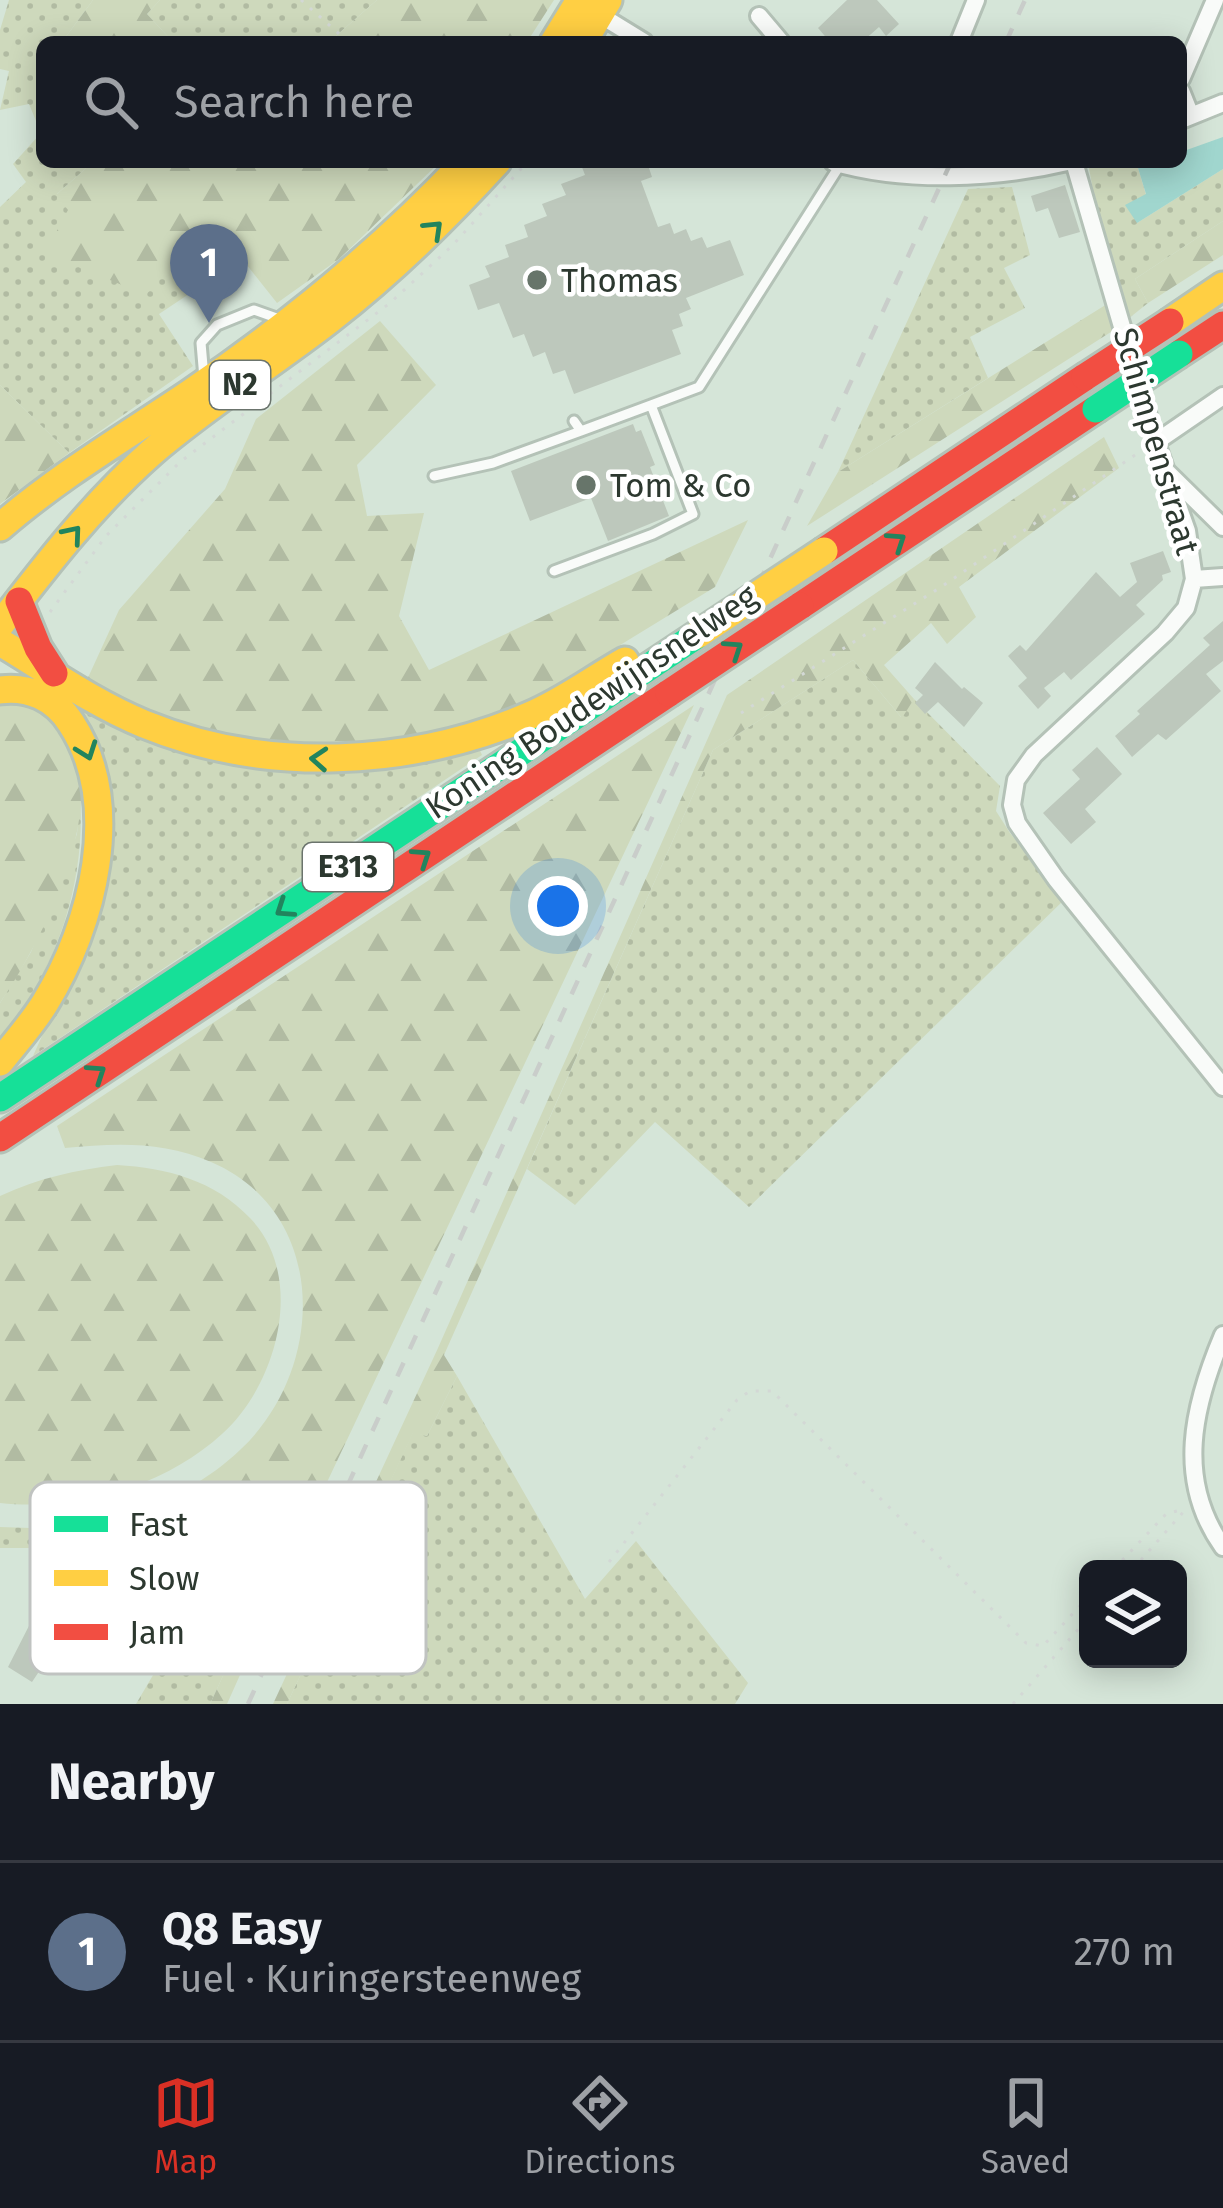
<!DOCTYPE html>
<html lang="en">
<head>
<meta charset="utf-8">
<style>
	:root { --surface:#171b24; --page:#242831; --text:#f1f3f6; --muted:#9ea1a6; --line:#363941; --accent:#d93025 }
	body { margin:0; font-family:"Fira Sans",sans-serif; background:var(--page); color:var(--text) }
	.controls { position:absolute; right:36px; bottom:36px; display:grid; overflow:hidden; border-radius:18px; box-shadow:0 6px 30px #0003 }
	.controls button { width:108px; height:108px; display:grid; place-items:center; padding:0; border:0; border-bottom:3px solid var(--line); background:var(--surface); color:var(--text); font:60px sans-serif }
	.you { position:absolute; left:558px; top:906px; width:42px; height:42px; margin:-30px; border:9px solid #fff; border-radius:50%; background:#1a73e8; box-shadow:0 0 0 18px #1a73e833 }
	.badge { display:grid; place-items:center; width:78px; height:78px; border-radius:50%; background:var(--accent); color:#fff; font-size:39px; font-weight:700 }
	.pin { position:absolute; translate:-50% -99px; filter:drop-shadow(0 3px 6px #0008) }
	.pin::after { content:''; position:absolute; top:63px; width:42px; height:36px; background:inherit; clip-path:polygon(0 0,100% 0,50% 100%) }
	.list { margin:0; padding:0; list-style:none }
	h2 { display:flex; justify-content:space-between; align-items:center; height:156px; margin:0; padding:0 48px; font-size:51px }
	h2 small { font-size:39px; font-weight:400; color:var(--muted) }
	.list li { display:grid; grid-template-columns:78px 1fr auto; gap:36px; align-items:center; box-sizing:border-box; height:180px; padding:0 48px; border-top:3px solid var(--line) }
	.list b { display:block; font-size:45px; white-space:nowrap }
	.list p { margin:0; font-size:39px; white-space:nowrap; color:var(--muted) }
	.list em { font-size:39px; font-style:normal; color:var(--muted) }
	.icon { flex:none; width:66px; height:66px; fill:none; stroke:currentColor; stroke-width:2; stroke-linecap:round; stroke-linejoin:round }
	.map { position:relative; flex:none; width:1223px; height:1704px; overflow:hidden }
	.search { position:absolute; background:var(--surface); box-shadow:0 6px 30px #0003; left:36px; right:36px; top:36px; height:132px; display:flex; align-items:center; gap:30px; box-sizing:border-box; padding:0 42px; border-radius:18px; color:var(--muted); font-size:45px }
	.sheet { height:336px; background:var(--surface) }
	nav { display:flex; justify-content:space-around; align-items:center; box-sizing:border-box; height:168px; border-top:3px solid var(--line); background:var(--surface); font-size:33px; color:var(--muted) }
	nav a { display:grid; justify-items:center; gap:6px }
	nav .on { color:var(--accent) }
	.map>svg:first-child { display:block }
	.grass { fill:url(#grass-dots) }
	.forest { fill:url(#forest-firs) }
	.water { fill:#a0d6ce }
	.building { fill:#bdc8bc }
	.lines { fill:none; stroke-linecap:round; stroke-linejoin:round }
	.lane-casing { stroke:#b4c2b7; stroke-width:15 }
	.street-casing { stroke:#b4c2b7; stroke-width:22 }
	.fast-casing { stroke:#b4c2b7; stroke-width:33 }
	.slow-casing { stroke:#b4c2b7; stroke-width:33 }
	.jam-casing { stroke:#b4c2b7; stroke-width:33 }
	.path { stroke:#d3d8d5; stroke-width:3; stroke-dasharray:3 9; stroke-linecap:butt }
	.lane { stroke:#f9fbf9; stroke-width:9 }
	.street { stroke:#f9fbf9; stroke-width:16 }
	.fast { stroke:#16e098; stroke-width:27 }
	.slow { stroke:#ffcf43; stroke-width:27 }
	.jam { stroke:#f24e42; stroke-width:27 }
	.rail { stroke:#c9cdca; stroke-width:4.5; stroke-dasharray:15 15; stroke-linecap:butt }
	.fast-bridge-casing { stroke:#b4c2b7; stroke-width:33; stroke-linecap:butt }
	.slow-bridge-casing { stroke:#b4c2b7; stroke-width:33; stroke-linecap:butt }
	.jam-bridge-casing { stroke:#b4c2b7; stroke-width:33; stroke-linecap:butt }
	.fast-bridge { stroke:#16e098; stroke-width:27 }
	.slow-bridge { stroke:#ffcf43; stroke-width:27 }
	.jam-bridge { stroke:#f24e42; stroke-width:27 }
	.oneway { stroke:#22845e }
	.poi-dot { fill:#67756a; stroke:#fff; stroke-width:4.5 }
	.labels { text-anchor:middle; stroke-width:9; stroke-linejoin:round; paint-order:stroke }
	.shield { fill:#fff; stroke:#6b746d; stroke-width:3 }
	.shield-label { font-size:30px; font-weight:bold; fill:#2c382f }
	.poi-label { font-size:33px; fill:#2c382f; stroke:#fff; text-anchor:start }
	.street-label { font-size:33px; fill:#2c382f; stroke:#fff }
	.key { fill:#fff; stroke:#c0c3c1; stroke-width:3 }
	.key-label { font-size:33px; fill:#2c382f }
</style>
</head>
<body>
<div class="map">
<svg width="1223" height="1704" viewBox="0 0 1223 1704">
	<defs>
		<pattern id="grass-dots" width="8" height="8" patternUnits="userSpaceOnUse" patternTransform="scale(3)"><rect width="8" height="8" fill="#ced9bc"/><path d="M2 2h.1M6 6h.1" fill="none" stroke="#b1bba2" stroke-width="1.8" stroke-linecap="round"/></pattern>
		<pattern id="forest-firs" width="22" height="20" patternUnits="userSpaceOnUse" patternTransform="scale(3)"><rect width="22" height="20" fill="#ced9bc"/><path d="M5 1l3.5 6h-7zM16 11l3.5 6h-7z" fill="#b1bba2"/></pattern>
	</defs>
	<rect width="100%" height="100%" fill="#d5e5d8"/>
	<!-- grass -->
	<path class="grass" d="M9,0h84l-31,42h-20v120h51l-36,32 116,68 40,16 -54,36 34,52 -124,87 -69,-68v-178l26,-25 -13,-18 28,-31 -12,-29 -29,6 9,-39 -9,-2v-39z
		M160,0h217l-48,42h-156l-26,-28z
		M1105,162h49l-16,6 8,27 -9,28 86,-54v52l-88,58 13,24 -20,16 -33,-117 -6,-34z
		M1012,187l18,68 -26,13 21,40 -55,29 18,41 -150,94 130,-283z
		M853,660l48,57 13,-18 86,87 -4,25 14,22 55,66 -316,308 -94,-85 -80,83 -48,-36 186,-419z
		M72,706l104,44 301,-6 5,11 -449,301 48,-107 25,-94z
		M76,759c17,102 -11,200 -76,282v-38l31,-51 46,-118 3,-38z
		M457,1376l128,223 51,-58 112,142 -13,21h-448l126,-272 14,4z
		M243,1490l49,36 -82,178h-74l33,-56 -17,-9 21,-38 -28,-15 -19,39 -89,-52 19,-25h-56v-21l62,2 69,-13 8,25z"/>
	<!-- forest -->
	<path class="forest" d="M93,0h67l-13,14 26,28h-111z
		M377,0h177l-27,42h-198z
		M93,162h347l-101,97 -62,44 -35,-44 -29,19 -40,-16 -27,33 -101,-42 23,-43 -12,-15z
		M1223,221v34l-75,48 -13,-24z
		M1107,304l7,26 -307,196 31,-54z
		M380,321l56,64 -79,80 10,51 57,-3 -25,103 30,54 319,-150 -33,67 -183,112 -92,35 -73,12 -71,1 -109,-18 -101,-47 33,-72 106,-121 31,-70z
		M0,385l69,68 -69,51z
		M1104,437l15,31 -160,119 17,30 -29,27 -16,-21 -47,42 30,34 -12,19 -49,-58 -140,90 -269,605 13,21 -30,60 -14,-3 -126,271h-14l165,-356 289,-653z
		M0,699c29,1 46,8 61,34 4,7 11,16 14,24 26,67 -37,191 -75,246z
		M694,705l-382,809 -85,190h-17l82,-178 -49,-36 -104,51 -8,-25c40,-17 78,-36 110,-67 85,-80 89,-236 -30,-287 -48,-21 -95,-19 -146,-14l-8,-22z
		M117,1165c50,3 97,15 133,53 57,59 27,167 -28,216 -58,53 -145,77 -222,69v-307c39,-18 75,-26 117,-31z"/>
	<!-- water -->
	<path class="water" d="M1223,137v32l-86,54 -12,-18 21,-11 -8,-26 16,-6h27v-10z"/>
	<!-- building -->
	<path class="building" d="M847,0h30l22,24 -13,12 -7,-9 -17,15h-32l-12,-14z
		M580,162h67l5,15 -11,4 17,46 12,-4 4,11 12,-5 5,12 11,-4 5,11 23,-8 14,35 -58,23 5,11 -12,5 4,12 -11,4 9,24 -107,40 -9,-24 -12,4 -8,-22 -12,5 -9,-23 -11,4 -14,-35 -21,7 -9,-25 21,-8 -5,-11 24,-9 -4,-12 23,-8 -4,-12 23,-9 -5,-12 24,-9 -5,-11 24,-9z
		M1065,185l15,47 -21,6 -11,-30 -12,4 -5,-16z
		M633,424l3,8 5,-2 14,35 -5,2 19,49 -61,25 -17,-43 -61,23 -19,-50z
		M1163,551l8,21 -9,3 1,5 -27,25 9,9 -74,66 -7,-8 -20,16 7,8 -13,13 -20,-23 9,-8 -19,-22 12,-11 6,6 70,-79 24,25 17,-15 -7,-19z
		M1223,621v40l-17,13 15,17 -55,49 -8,-6 -26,23 -17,-21 25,-22 -3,-3 73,-66 -7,-7z
		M935,662l27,27 2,-2 19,16 -19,24 -26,-25 -13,12 -10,-11 8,-8 -8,-7z
		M1097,747l25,27 -37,35 11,13 -25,22 -28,-31 37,-34 -8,-9z
		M48,1601l27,16 -15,28 -2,-2 -26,39 -24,-15 26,-51 4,2z"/>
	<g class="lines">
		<!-- lane casing -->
		<g class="lane-casing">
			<path id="lane" d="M204,378l-3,-35 16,-18 37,-15 31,11
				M651,405l48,-18 141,-222
				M434,476l59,-13 88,-32
				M554,571l99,-37 40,-20 -42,-109 -70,26 -7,-10"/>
		</g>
		<!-- street casing -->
		<g class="street-casing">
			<path id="street" d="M600,15l44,27
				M759,16l22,26
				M959,42l17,-42
				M1181,79l34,-79
				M1181,91l10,25
				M1181,120l42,-17
				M833,162c71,21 163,17 234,0
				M1074,162l81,278 32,91 7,48 -8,29 -21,25 -131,122 -18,25 -4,25 5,18 39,56 167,208
				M1156,442l67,-46
				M1164,469l59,58
				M1194,579l29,-2
				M1223,1335c-30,71 -48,145 0,212"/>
		</g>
		<!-- fast casing -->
		<g class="fast-casing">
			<path id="fast" d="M0,1098l697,-463"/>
		</g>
		<!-- slow casing -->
		<g class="slow-casing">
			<path id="slow" d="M554,42l26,-42
				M583,42l25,-42
				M1170,322l53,-36
				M0,527c59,-51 125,-90 189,-133 100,-68 193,-144 276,-232
				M0,625c47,-61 94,-122 152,-173 56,-48 119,-87 177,-132 61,-47 116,-101 168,-158
				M0,642c47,28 93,61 144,82 122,50 265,43 385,-8 34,-14 64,-37 96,-55
				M0,690c29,-4 55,8 71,33 53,81 22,202 -26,280 -13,21 -30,40 -45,59"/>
		</g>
		<!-- jam casing -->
		<g class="jam-casing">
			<path id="jam" d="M1179,354l44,-29
				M824,551l261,-174
				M19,601l19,47 16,25
				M800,606l296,-197
				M0,1138l669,-445"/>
		</g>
		<!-- path -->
		<path class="path" d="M301,0l47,42
			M50,612l56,-76 74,-74 210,-159 63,-58 74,-83
			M741,713l200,-126 200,-136
			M609,1562l128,-162 13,-9h22l254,252 17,3 45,-49
			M1114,1569l52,-55 18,-5
			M1133,1569l53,-60
			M1013,1704l75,-86"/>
		<!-- lane -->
		<use href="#lane" class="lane"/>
		<!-- street -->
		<use href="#street" class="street"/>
		<!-- fast -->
		<use href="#fast" class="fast"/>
		<!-- slow -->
		<use href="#slow" class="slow"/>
		<!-- jam -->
		<use href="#jam" class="jam"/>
		<!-- rail -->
		<path class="rail" d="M1006,42l19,-42
			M248,1704l703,-1542"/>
		<!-- fast-bridge casing -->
		<g class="fast-bridge-casing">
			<path id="fast-bridge" d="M1096,409l83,-55"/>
		</g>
		<!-- slow-bridge casing -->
		<g class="slow-bridge-casing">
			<path id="slow-bridge" d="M697,635l127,-84"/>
		</g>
		<!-- jam-bridge casing -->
		<g class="jam-bridge-casing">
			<path id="jam-bridge" d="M1085,377l85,-55
				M669,693l131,-87"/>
		</g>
		<!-- fast-bridge -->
		<use href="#fast-bridge" class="fast-bridge"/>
		<!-- slow-bridge -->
		<use href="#slow-bridge" class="slow-bridge"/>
		<!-- jam-bridge -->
		<use href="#jam-bridge" class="jam-bridge"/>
	</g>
	<!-- one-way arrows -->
	<defs><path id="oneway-chevron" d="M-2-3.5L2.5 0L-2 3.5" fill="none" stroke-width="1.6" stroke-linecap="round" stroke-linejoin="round" transform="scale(3)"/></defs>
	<g class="oneway">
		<use href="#oneway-chevron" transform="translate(434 229) rotate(-44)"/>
		<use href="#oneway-chevron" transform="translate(73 534) rotate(-50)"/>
		<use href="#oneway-chevron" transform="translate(897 541) rotate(-34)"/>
		<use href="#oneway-chevron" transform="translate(734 649) rotate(-34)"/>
		<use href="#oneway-chevron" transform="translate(87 751) rotate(70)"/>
		<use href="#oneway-chevron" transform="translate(319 759) rotate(-176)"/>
		<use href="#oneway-chevron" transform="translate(422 857) rotate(-34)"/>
		<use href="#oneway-chevron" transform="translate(284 909) rotate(146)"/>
		<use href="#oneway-chevron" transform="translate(97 1073) rotate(-34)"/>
	</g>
	<!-- markers -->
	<g class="poi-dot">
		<circle cx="537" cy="280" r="12"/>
		<circle cx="586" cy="485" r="12"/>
	</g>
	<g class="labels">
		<!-- shield labels -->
		<g class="shield">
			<rect x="210" y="361" width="60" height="48" rx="9"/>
			<rect x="303" y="843" width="90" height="48" rx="9"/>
		</g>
		<g class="shield-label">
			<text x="240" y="395">N2</text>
			<text x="348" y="877">E313</text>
		</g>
		<!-- poi labels -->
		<g class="poi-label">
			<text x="561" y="292">Thomas</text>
			<text x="610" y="497">Tom &amp; Co</text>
		</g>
		<!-- street labels -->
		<g class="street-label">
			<text transform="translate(1157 441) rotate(74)" y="12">Schimpenstraat</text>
			<text transform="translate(591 701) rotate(-34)" y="12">Koning Boudewijnsnelweg</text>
		</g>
	</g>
	<!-- legend -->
	<rect x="30" y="1482" width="396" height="192" rx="18" class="key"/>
	<rect x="54" y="1516" width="54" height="16" fill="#16e098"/>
	<rect x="54" y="1570" width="54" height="16" fill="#ffcf43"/>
	<rect x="54" y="1624" width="54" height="16" fill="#f24e42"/>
	<g class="key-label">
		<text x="129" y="1536">Fast</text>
		<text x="129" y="1590">Slow</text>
		<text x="129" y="1644">Jam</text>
	</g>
</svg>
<div class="controls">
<button><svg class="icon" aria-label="layers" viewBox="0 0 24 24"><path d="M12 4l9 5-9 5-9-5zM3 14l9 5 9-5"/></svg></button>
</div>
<div class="you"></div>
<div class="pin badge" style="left:209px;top:323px;background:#5c6f8a">1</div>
<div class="search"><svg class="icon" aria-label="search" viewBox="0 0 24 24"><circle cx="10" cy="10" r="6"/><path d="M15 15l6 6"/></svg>Search here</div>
</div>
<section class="sheet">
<h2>Nearby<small></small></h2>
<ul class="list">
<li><span class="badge" style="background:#5c6f8a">1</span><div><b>Q8 Easy</b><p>Fuel · Kuringersteenweg</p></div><em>270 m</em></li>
</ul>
</section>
<nav>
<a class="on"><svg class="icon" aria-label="map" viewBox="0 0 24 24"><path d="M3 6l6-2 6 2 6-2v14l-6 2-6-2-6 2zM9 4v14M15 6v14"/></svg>Map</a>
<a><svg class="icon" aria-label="directions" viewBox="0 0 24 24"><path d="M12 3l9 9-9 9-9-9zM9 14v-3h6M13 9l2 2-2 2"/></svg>Directions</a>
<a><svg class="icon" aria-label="saved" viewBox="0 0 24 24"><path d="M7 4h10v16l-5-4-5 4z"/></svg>Saved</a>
</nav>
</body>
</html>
